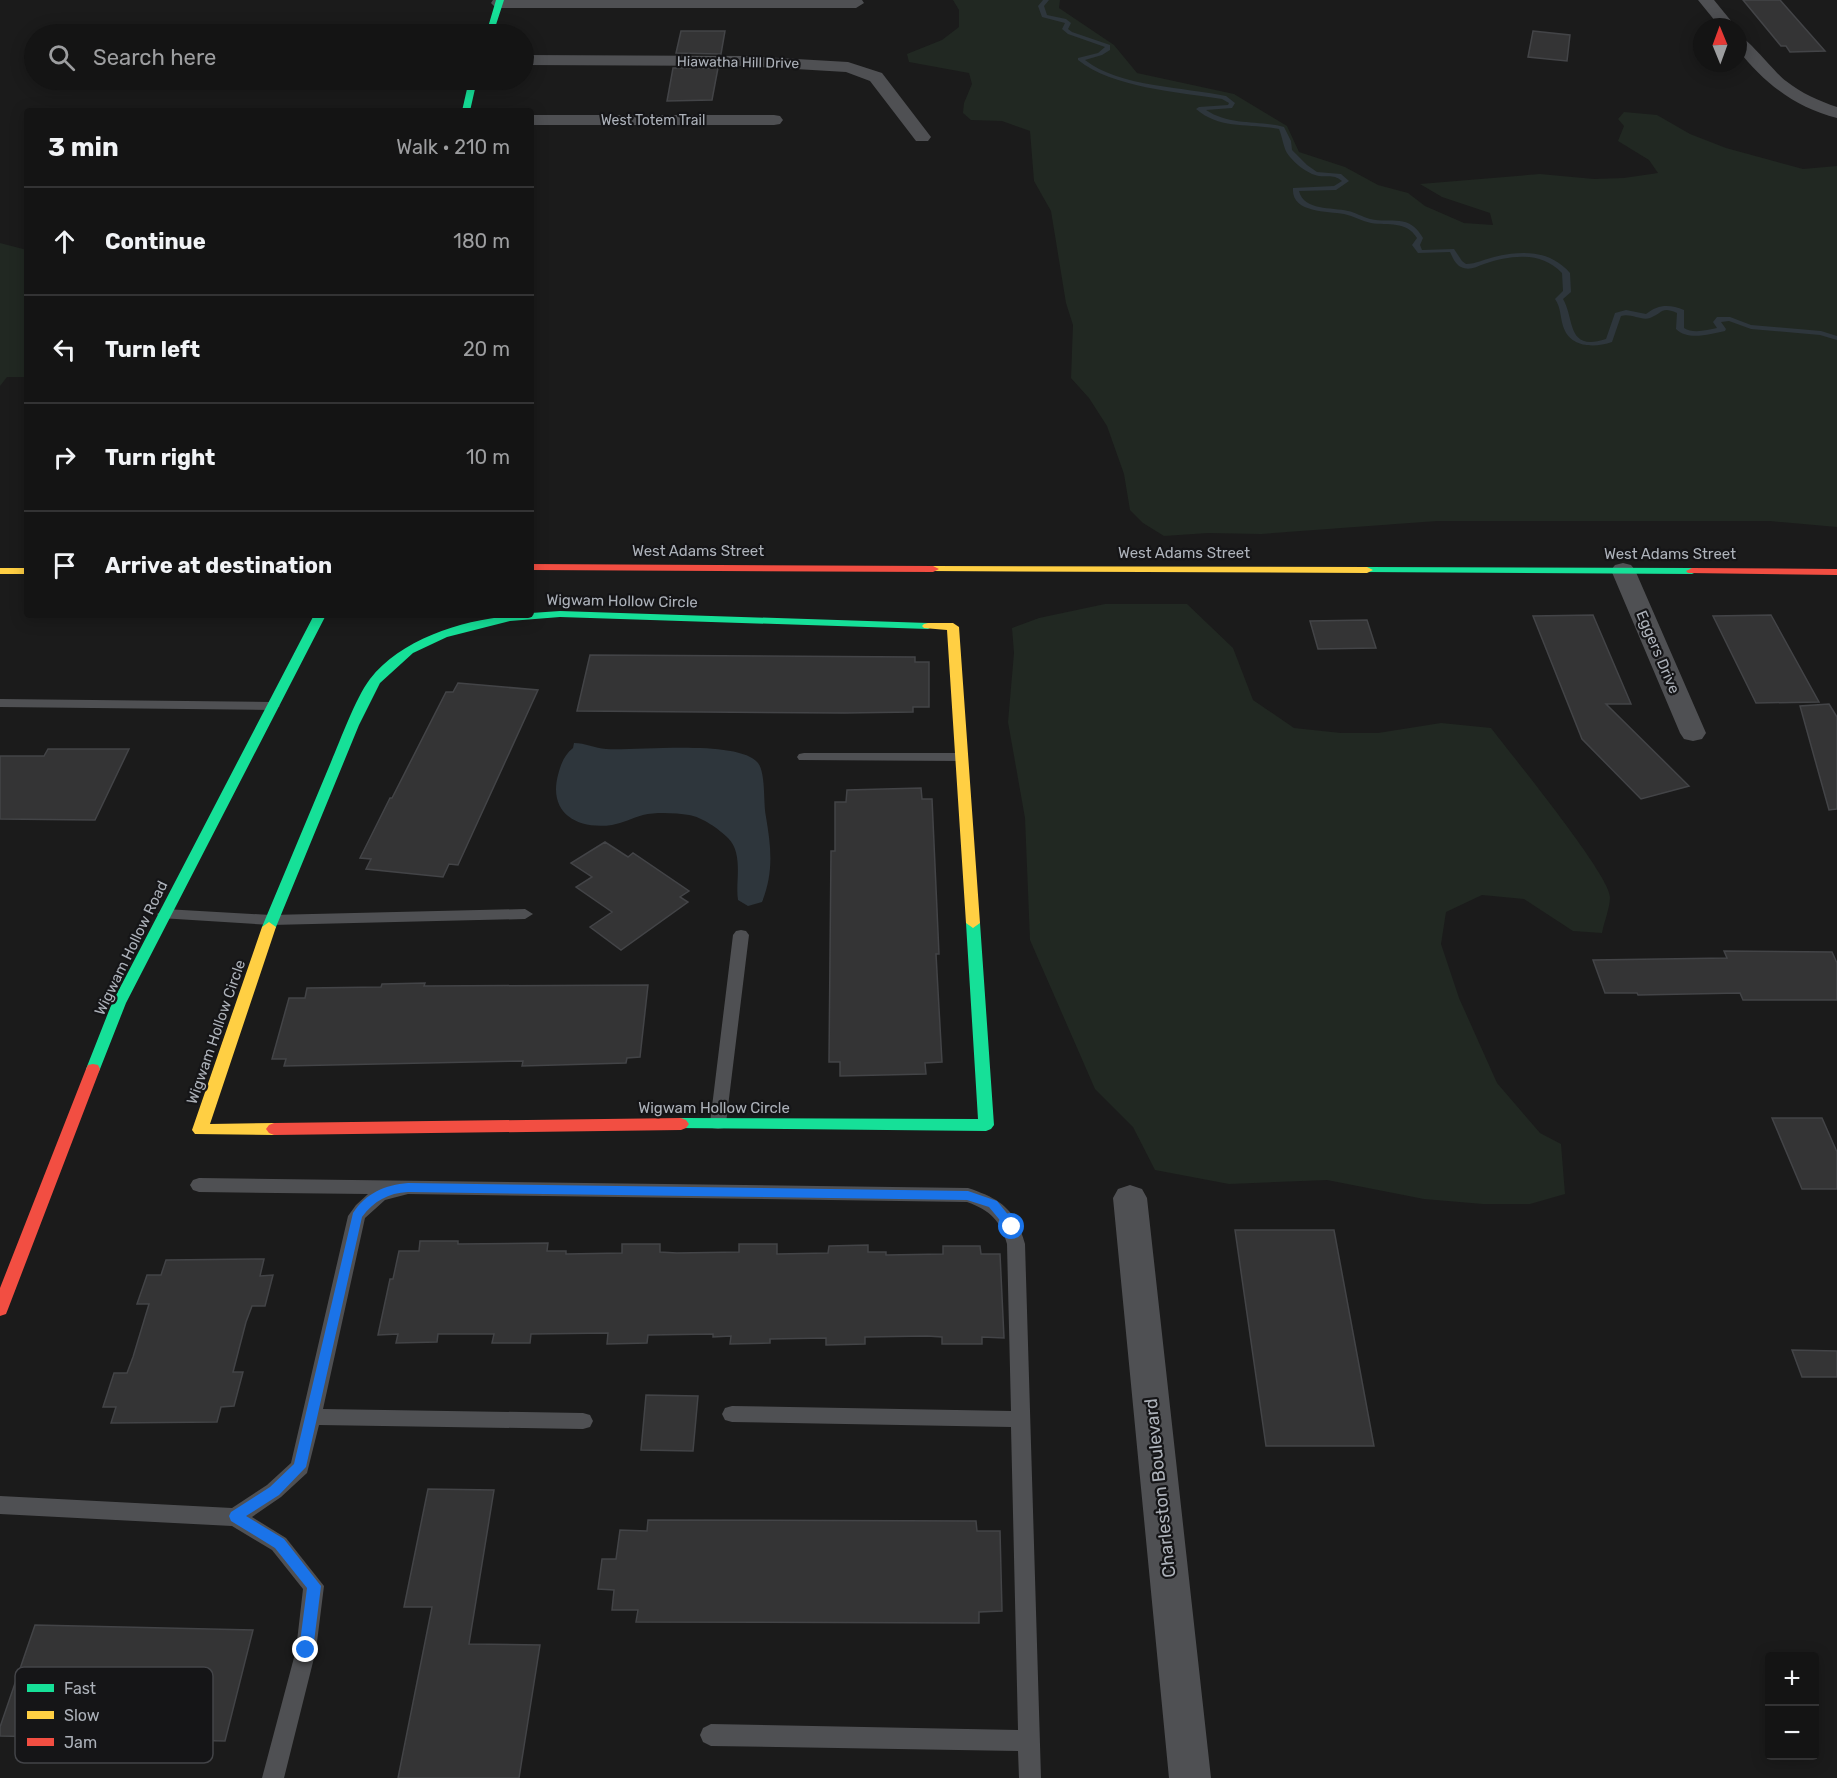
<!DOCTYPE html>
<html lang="en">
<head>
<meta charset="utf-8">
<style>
	:root { --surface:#141414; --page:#212122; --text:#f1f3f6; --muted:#9d9ea0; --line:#333334 }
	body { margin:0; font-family:Rubik,sans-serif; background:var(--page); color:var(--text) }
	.controls { position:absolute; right:18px; bottom:18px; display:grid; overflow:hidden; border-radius:6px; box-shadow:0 3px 15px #0003 }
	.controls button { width:54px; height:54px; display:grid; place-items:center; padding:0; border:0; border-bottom:2px solid var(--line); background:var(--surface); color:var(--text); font:30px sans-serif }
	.compass { position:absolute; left:1693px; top:18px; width:54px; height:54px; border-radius:50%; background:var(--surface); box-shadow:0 3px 15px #0003; rotate:359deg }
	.stop { position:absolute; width:18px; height:18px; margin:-14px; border:4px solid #1a73e8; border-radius:50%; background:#fff }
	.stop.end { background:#1a73e8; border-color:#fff; box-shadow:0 2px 6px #0008 }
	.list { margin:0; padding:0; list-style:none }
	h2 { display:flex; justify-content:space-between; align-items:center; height:78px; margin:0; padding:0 24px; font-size:26px }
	h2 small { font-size:20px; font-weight:400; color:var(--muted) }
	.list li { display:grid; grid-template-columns:39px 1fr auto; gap:18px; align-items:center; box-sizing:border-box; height:108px; padding:0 24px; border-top:2px solid var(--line) }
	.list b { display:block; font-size:22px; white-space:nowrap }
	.list em { font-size:20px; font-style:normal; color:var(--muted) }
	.icon { flex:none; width:33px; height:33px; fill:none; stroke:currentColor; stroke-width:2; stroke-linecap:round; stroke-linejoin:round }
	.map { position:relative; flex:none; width:1837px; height:1778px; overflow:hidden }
	.search { position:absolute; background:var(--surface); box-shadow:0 3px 15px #0003; left:24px; top:24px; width:510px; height:66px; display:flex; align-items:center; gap:15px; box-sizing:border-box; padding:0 21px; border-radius:33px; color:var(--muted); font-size:22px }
	.panel { position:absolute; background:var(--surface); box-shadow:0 3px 15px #0003; left:24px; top:108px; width:510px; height:510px; border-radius:6px }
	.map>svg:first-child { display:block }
	.green { fill:#212822 }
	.water { fill:#2e363c }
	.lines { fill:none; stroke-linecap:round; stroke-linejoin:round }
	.stream { fill:#2e363c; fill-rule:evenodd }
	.building { fill:#343435; stroke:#434447; stroke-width:1.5 }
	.lane { fill:#4f5053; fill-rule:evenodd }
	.street { fill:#4f5053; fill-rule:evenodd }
	.fast { fill:#16e098; fill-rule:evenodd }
	.slow { fill:#ffcf43; fill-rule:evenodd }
	.jam { fill:#f24e42; fill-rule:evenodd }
	.route { fill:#1a73e8 }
	.labels { text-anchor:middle; stroke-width:4.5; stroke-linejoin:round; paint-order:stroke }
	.far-street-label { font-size:14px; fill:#adb2ba; stroke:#151517 }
	.street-label { font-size:15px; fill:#adb2ba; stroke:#151517 }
	.near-street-label { font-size:18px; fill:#adb2ba; stroke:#151517 }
	.key { fill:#151517; stroke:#434448; stroke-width:1.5 }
	.key-label { font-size:16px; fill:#adb2ba }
</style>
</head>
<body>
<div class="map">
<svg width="1837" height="1778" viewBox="0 0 1837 1778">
	<rect width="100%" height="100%" fill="#1b1b1b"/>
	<!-- green -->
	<path class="green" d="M953,0h107l-1,8 55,37 23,28 97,21 53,32 12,26 46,15 33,18 30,8 17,13 39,17 29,2 -3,-12 -48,-16 -22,-13 120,-10 54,5 30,-1 34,-5 -9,-13 -31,-19 6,-15 -6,-7 6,-7 33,3 33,19 36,14 77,21 34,-3v361l-67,-6h-333l-176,13 -53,-1 -44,3 -21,-13 -13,-13 -6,-36 -17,-48 -18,-28 -18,-20 2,-53 -7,-22 -15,-92 -17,-30 -4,-50 -28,-10 -31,-1 -8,-7 1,-10 8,-19 -3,-11 -60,-11 -2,-8 35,-14 17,-13v-17z
		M0,243l27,7v127h-20l-7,9z
		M1105,604h82l46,44 20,52 41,28 47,5h37l63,-10 50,5c19,25 119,147 119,169 0,11 -6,25 -8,36l-29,-2 -49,-32 -42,-4 -36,17 -5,32 18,54 38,85 43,50 21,11 4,50 -35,10h-47l-59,-5 -97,-19 -98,4 -74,-14 -22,-43 -38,-38 -65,-149 -5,-122 -17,-96 6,-69 -2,-25 27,-10z"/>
	<!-- water -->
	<path class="water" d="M574,743c11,0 21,5 32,6 31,2 133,-10 152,14 8,10 5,40 8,54 5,30 8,55 -4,85l-14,4 -10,-6c-3,-18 6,-46 -10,-62 -9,-9 -26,-21 -39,-23 -13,-2 -33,-3 -46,0 -11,3 -20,8 -31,10 -35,5 -64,-12 -54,-50 3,-11 6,-20 15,-27z"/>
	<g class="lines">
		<!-- stream -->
		<path class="stream" d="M1043,0h6l-5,6 3,9 19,4 5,4 -3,6 4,3 38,13v5l-8,5 -17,5c34,27 99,27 141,36l9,7 -3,5 -26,2c24,16 52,10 78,17l7,14 1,9 15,15 10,7 24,2 8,7 -13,9 -37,1c5,20 33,16 49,20 7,1 14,6 22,8 22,5 39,-6 53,19l-3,7 2,5 32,-1 8,12 4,3c10,0 19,-5 28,-7 28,-7 56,-7 76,16l1,19 -8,7c12,20 3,53 43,40l9,-26 11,-3 20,4c12,-10 24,-10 38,-4v18c9,6 23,2 33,0l-4,-6 4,-5h13l21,8 70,6 16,5v4l-17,-5 -69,-6 -22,-8 -8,1 5,7 -1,2c-15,3 -37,10 -49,-2l1,-16c-16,-7 -14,0 -27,5 -9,3 -19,-5 -29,-2l-9,26c-18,6 -42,6 -49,-16 -3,-10 -2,-18 -8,-27l8,-8 -1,-18c-21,-22 -51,-18 -78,-9 -8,3 -15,7 -23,3 -6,-3 -8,-9 -11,-15l-32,1 -6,-8 5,-7c-11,-18 -29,-12 -46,-15 -10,-2 -17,-7 -27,-9 -17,-3 -53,-1 -51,-26l41,-2 8,-5c-8,-7 -14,-4 -23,-5 -12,-2 -26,-14 -32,-23 -3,-4 -5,-17 -8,-24 -29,-6 -59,1 -83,-20l3,-2 29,-2 1,-2 -7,-4c-43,-7 -109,-11 -144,-39v-2l20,-5 7,-6 -37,-13 -6,-5 3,-6 -23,-6 -4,-11z"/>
	</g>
	<!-- building -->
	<path class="building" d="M1743,0h37l45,51 -35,1 -4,-6h-5z
		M681,31h44l-4,23 -45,-1z
		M1533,31l37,4 -3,26 -39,-4z
		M673,68h45l-6,32 -45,1z
		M1593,615l38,89h-25l83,82 -48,13 -59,-60 -49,-123z
		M1771,615l48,87 -63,1 -43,-87z
		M1367,620l9,28 -58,1 -8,-28z
		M590,655l325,2v5h14v45h-16v5l-69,1 -267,-2z
		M458,683l80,7 -80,175 -9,-1 -6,13 -77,-8 5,-10 -11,-1 30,-60h2l54,-106h7z
		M1829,704l8,13v92l-8,1 -29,-104z
		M48,749h81l-34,71 -95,-1v-63h44z
		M921,788l1,11h10l7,155h-3l6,108 -17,1 1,11 -86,2v-14h-11l2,-211h4v-49h11l1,-12z
		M605,842l23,15 5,-4 56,38 -9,6 8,5 -67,48 -31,-23 22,-15 -36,-25 16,-10 -21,-14z
		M1724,951l108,1 5,11v37h-94l-3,-7 -102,2 -1,-2h-32l-12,-33 134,-2z
		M425,983l-1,3 224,-1 -8,72 -13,1 -1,5 -104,3 1,-5 -239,5 2,-7h-14l17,-61h16l2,-10 74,-1 1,-3z
		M1772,1118h50l15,34v37h-35z
		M1235,1230h99l40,216h-108z
		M420,1241h38v3l90,-1 -1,8h19v3l56,-1v-9h38v8l17,1 62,-1v-8h38v10l51,-1 1,-7 39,-1v7h18v3l57,-1v-8h37l1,8h19l4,84 -22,-1v7h-40v-7l-15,-1 -62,1v7l-39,1v-7l-56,1v4l-40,1 1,-8 -18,1v-3l-65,1 -1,8 -40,1 1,-11 -77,1 -1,9h-38l2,-9h-56l-1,8 -41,1 2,-9 -20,1 12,-56h3l6,-28h20z
		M264,1259l-4,17 13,-1 -8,31h-13l-6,16 -13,50h10l-9,34 -13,1 -4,15 -106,1 5,-16h-13l11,-34h13l6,-16 16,-53h-12l10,-29h14l5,-15z
		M1792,1350l45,1v26h-35z
		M646,1395l52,1 -5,55 -52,-1z
		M428,1489l66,1 -25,154 71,1 -21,133h-121l34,-171h-28z
		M648,1520l328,1 1,10h23l2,80 -23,1v11l-343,-1 2,-12h-26l2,-20 -16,-1 4,-30h14l4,-29 27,1z
		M35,1625l218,5 -28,111 -225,-5v-9z"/>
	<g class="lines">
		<!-- lane -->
		<path class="lane" d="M0,699l273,3 7,4 -7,4 -273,-3z
			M804,753h157l7,4 -7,4 -162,-1 -2,-3 2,-3z
			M165,909l106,6 254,-6 8,5 -8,5 -254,6 -111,-7 -3,-4z
			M741,930l5,1 3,4 -23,188 -2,5 -6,1 -6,-1 -2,-5 23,-188 3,-4z
			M199,1178l769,10c33,11 47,21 57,56l16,534h-22l-1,-27 -307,-5 -8,-4 -3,-7 3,-7 8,-4 307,6 -7,-303 -279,-5 -7,-2 -3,-6 3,-6 7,-2 279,5 -4,-167c-6,-23 -17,-34 -40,-42l-559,-8 -23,6 -20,18 -42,191 260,4 7,2 3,6 -3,6 -7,2 -264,-4 -12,48 -26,24 -29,20 34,21 38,48 -8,64 -32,128h-22l34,-128 7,-61 -31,-39 -40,-24 -232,-12v-18l232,12 35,-23 24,-22 57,-247 8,-11 12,-11 -169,-2 -6,-2 -3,-5 3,-5z"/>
		<!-- street -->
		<path class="street" d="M493,0h369l2,3 -8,5h-357l-5,-2 -3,-3z
			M1698,0h16l22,27h-16z
			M1738,35c10,3 36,37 48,46 15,12 33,20 51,26v11c-41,-10 -73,-35 -99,-68z
			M524,55l220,1 104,6 34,11 49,64 -3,4h-12l-46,-60 -24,-9 -102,-6 -220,-1z
			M531,115h243l6,1 3,4 -3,4 -6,1h-243z
			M1623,563l8,2 4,5 71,163 -4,6 -9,2 -9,-2 -4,-6 -69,-163 4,-5z
			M1130,1185l12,4 5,9 64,580h-42l-56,-580 5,-9z"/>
		<!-- fast -->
		<path class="fast" d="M496,0h8l-11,34h-7z
			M469,80h8l-7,31h-8z
			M1367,567l325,1 6,3 -6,3 -329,-2v-4z
			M560,611l368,12 6,3 -6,3 -368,-12 -50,4 -63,16 -34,16 -33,30 -21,42 -83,202 -2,3h-10l-2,-3c23,-55 46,-110 69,-165 10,-23 24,-63 39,-83 34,-44 107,-64 161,-64v-2z
			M314,615h12l-200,388 -26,66 -2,4h-10l-2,-4 26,-66z
			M973,918l7,5 14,202 -3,4 -5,2 -310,-3 -3,-4 3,-4 5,-2 297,1 -12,-196z"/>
		<!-- slow -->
		<path class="slow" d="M933,566l434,1 6,3 -6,3 -438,-2 -2,-2z
			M0,568h27v6h-27z
			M928,623h25l6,4 21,296 -7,5 -7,-5 -19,-293 -23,-2 -2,-2 2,-2z
			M269,922l7,5 -66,197 64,-1 5,2 3,4 -3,4 -5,2 -79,-1 -3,-4 70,-203z"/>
		<!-- jam -->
		<path class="jam" d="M531,564l402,2 6,3 -6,3 -402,-2z
			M1692,568l145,1v6l-149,-2 -2,-2z
			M93,1064l5,1 2,4 -92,240 -2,5 -6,2v-28l86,-219 2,-4z
			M681,1118l5,2 3,4 -3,4 -5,2 -407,5 -5,-2 -3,-4 3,-4 5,-2z"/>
	</g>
	<!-- route -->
	<path class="route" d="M408,1183l560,8 29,10 21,26 -2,3h-8l-19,-23 -22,-7 -559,-8c-20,1 -34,9 -46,25l-56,250 -27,28 -33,21 38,23 37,47 -8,64 -2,4 -5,2 -5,-2 -2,-4 8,-62 -32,-40 -44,-27 -2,-5 2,-4 39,-25 24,-23 59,-251c13,-20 32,-28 55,-30z"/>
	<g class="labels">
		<!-- far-street labels -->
		<g class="far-street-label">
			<text transform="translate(738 62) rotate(1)" y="5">Hiawatha Hill Drive</text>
			<text x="653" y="125">West Totem Trail</text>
		</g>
		<!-- street labels -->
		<g class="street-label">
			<text x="698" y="556">West Adams Street</text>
			<text x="1184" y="558">West Adams Street</text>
			<text x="1670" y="559">West Adams Street</text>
			<text transform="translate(622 601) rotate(1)" y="5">Wigwam Hollow Circle</text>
			<text transform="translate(1658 652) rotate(67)" y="5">Eggers Drive</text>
			<text transform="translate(131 948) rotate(-64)" y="5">Wigwam Hollow Road</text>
			<text transform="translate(216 1032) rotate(-71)" y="5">Wigwam Hollow Circle</text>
			<text x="714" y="1113">Wigwam Hollow Circle</text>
		</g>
		<!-- near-street labels -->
		<g class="near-street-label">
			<text transform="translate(1160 1488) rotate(-96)" y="6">Charleston Boulevard</text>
		</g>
	</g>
	<!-- legend -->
	<rect x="15" y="1667" width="198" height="96" rx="9" class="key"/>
	<rect x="27" y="1684" width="27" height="8" fill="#16e098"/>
	<rect x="27" y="1711" width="27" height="8" fill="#ffcf43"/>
	<rect x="27" y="1738" width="27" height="8" fill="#f24e42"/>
	<g class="key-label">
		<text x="64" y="1694">Fast</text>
		<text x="64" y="1721">Slow</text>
		<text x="64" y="1748">Jam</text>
	</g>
</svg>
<div class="controls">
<button>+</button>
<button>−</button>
</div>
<svg class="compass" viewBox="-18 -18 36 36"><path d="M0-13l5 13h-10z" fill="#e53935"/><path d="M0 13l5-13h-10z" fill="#9d9ea0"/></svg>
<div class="stop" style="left:1012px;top:1227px"></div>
<div class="stop end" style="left:306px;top:1650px"></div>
<div class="search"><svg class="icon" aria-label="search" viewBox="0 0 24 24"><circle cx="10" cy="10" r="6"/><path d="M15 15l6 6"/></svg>Search here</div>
<section class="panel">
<h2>3 min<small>Walk · 210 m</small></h2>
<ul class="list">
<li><svg class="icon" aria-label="ahead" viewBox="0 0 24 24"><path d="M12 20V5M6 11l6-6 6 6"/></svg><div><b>Continue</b></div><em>180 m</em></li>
<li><svg class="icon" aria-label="left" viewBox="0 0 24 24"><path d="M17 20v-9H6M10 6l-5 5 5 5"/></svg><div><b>Turn left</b></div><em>20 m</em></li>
<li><svg class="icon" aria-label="right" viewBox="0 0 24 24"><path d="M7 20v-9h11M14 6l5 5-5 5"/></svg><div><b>Turn right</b></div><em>10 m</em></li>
<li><svg class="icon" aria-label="arrive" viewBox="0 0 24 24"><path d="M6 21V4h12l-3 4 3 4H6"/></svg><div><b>Arrive at destination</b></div></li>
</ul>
</section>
</div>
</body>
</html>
